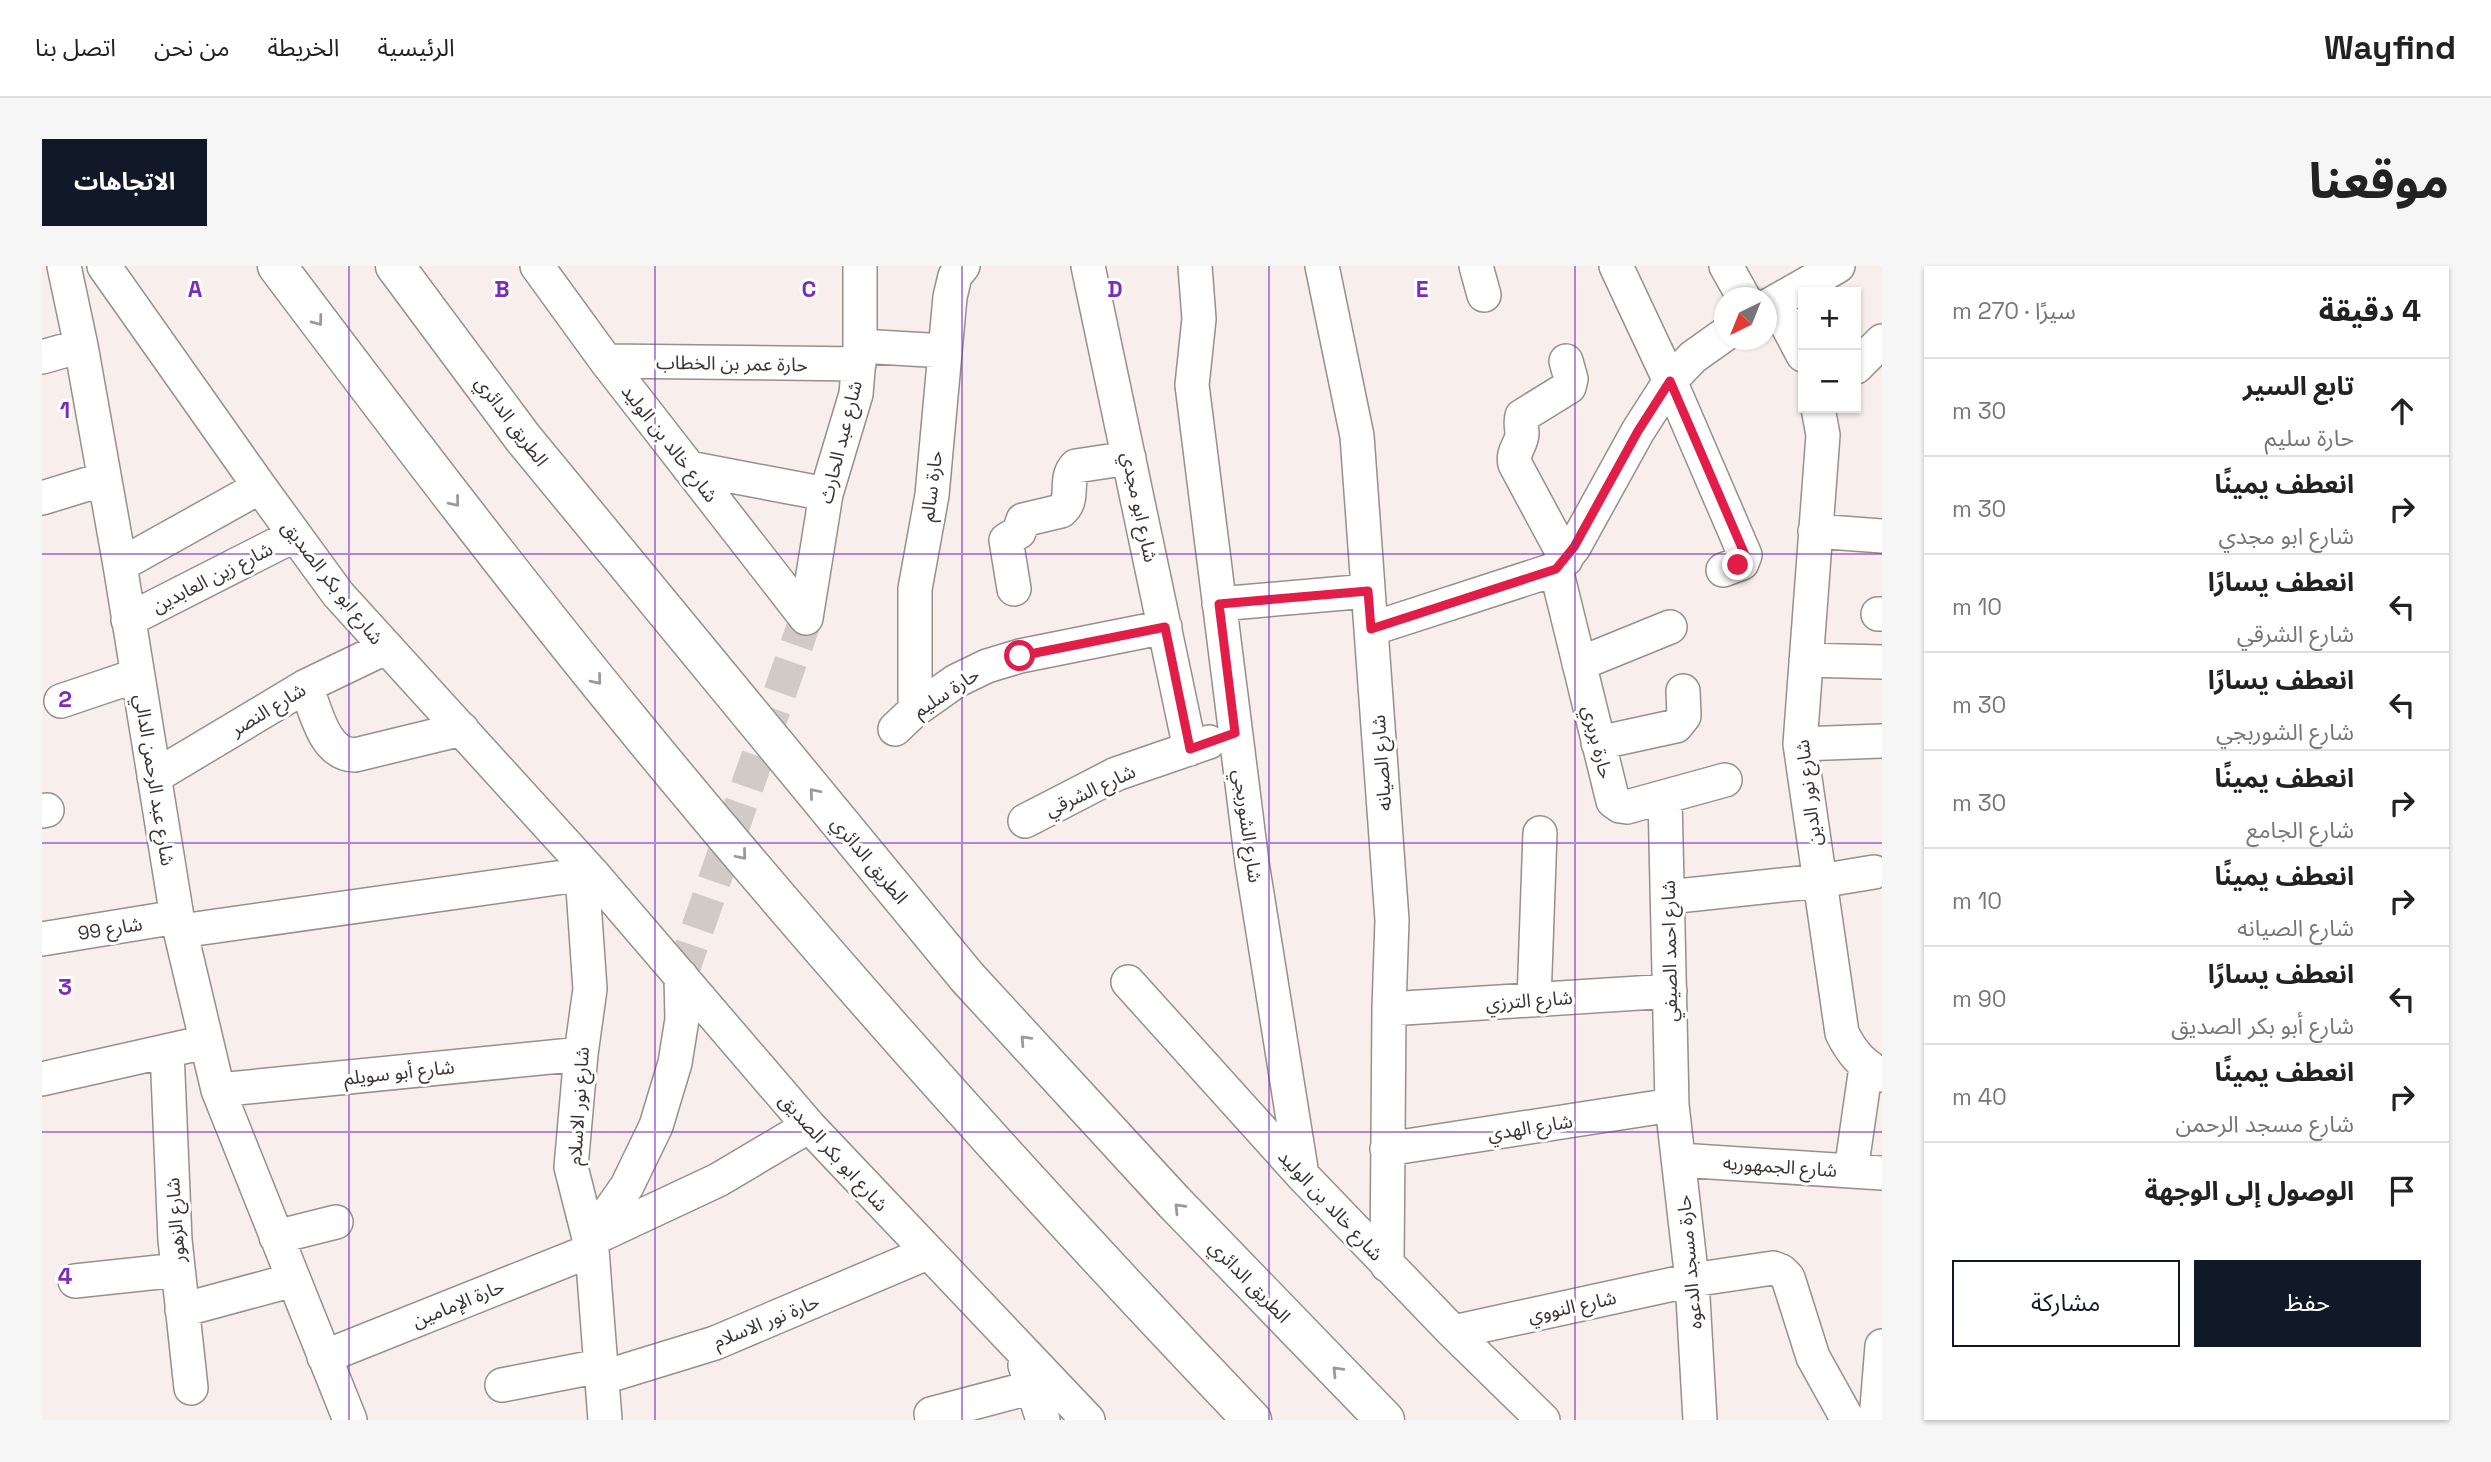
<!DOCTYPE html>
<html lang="ar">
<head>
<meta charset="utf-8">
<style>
	:root { --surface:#fff; --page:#f6f6f6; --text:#222; --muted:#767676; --line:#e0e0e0; --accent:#111827 }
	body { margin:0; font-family:"Space Grotesk","Noto Sans Arabic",sans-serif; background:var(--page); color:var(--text); direction:rtl }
	.controls { position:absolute; right:21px; top:21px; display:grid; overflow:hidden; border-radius:0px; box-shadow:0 2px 5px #0004 }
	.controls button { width:63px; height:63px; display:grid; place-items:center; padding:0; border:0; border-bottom:2px solid var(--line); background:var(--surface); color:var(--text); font:35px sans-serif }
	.compass { position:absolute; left:1672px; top:21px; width:63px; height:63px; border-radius:50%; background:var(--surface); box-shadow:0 2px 5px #0004; rotate:223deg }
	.stop { position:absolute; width:21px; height:21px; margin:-16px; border:5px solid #e11d48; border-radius:50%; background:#fff }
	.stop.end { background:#e11d48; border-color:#fff; box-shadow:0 2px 7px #0008 }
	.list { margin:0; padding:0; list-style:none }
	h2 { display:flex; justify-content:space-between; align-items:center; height:91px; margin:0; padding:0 28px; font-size:30px }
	h2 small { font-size:23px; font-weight:400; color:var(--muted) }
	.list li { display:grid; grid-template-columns:46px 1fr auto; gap:21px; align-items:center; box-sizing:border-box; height:98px; padding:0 28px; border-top:2px solid var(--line) }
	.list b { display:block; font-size:26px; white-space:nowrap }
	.list p { margin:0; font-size:23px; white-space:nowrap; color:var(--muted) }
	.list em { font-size:23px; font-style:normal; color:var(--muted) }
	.actions { display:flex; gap:14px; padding:21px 28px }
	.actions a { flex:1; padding:16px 0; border:2px solid var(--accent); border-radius:0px; text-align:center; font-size:24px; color:var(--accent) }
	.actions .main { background:var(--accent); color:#fff }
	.icon { flex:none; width:38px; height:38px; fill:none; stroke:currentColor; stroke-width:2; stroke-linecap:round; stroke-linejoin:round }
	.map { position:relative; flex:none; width:1840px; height:1154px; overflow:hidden; direction:ltr; border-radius:0px }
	header { display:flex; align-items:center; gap:42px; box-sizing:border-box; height:98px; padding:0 35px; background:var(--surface); border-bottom:2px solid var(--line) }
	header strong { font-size:33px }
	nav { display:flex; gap:38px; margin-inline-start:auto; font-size:24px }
	.intro { display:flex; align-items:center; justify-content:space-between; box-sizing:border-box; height:168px; padding:0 42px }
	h1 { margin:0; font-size:49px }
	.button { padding:18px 32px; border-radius:0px; background:var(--accent); color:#fff; font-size:24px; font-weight:700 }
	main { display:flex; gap:42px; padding:0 42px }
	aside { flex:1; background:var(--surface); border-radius:0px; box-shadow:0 2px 5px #0004 }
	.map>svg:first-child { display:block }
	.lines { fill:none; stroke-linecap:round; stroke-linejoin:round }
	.street-tunnel { stroke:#d1cac7; stroke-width:33; stroke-dasharray:33 17; stroke-linecap:butt }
	.street-casing { stroke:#978f8c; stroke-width:36 }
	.highway-casing { stroke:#978f8c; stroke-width:41 }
	.street { stroke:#fff; stroke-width:33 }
	.highway { stroke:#fff; stroke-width:38 }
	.oneway { stroke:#9b9a99 }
	.route { stroke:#e11d48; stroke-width:9 }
	.grid { fill:none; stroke:#7b2cbf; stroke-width:2; stroke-opacity:0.55 }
	.labels { text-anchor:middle; stroke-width:6; stroke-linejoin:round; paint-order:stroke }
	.street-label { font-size:19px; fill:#373433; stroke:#fff }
	.grid-label { font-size:23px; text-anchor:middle; font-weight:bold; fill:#7b2cbf; stroke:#fff; stroke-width:6; stroke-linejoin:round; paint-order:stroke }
</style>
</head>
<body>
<header>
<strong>Wayfind</strong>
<nav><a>الرئيسية</a><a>الخريطة</a><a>من نحن</a><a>اتصل بنا</a></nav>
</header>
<div class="intro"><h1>موقعنا</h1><a class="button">الاتجاهات</a></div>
<main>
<aside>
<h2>4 دقيقة<small>سيرًا · 270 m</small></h2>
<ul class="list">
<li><svg class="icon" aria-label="ahead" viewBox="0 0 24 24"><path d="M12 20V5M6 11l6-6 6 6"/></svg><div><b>تابع السير</b><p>حارة سليم</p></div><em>30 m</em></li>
<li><svg class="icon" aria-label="right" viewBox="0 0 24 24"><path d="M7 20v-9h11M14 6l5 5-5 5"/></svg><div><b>انعطف يمينًا</b><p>شارع ابو مجدي</p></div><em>30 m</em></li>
<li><svg class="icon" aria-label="left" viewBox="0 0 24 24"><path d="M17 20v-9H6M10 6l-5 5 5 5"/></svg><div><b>انعطف يسارًا</b><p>شارع الشرقي</p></div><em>10 m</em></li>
<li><svg class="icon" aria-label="left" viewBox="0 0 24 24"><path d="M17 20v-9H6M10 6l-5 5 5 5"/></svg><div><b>انعطف يسارًا</b><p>شارع الشوربجي</p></div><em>30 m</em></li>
<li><svg class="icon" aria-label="right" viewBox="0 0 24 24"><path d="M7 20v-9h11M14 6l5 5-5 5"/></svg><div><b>انعطف يمينًا</b><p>شارع الجامع</p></div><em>30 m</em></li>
<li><svg class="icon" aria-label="right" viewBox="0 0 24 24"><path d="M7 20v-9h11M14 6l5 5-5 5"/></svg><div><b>انعطف يمينًا</b><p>شارع الصيانه</p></div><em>10 m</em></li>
<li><svg class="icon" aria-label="left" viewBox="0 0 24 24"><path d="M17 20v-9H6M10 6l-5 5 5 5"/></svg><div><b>انعطف يسارًا</b><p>شارع أبو بكر الصديق</p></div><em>90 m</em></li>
<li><svg class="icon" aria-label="right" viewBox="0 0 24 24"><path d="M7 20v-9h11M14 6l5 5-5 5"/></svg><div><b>انعطف يمينًا</b><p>شارع مسجد الرحمن</p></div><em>40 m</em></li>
<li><svg class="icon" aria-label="arrive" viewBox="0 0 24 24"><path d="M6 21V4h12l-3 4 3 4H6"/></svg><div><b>الوصول إلى الوجهة</b></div></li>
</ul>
<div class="actions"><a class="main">حفظ</a><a>مشاركة</a></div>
</aside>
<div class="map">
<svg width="1840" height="1154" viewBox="0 0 1840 1154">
	<rect width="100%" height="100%" fill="#f8efec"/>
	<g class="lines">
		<!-- street-tunnel -->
		<path class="street-tunnel" d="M639,710l125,-358"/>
		<!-- street casing -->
		<g class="street-casing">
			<path id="street" d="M22,0l17,80 39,219 57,352 41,173 132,330
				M62,0l156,221 78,107 254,279 217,253 279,294
				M495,0l69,95 200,257
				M1046,0l102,483
				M1153,0l4,53 -7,66 60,478 50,312
				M1280,0l35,170 35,484 -3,89 -2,256
				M1434,0l8,29
				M1574,0l54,115 75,174 -3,8 -19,7
				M1684,0l18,32
				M1733,36l28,53
				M1724,41l72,-41
				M818,80l85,5
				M0,91l39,-11
				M564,95l253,3
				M1814,101l26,-26
				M1776,142l5,27 -23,309 42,289c10,20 20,32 40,42
				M647,202l137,26
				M0,232l62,-19
				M1773,265l67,5
				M1524,293l-51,-95c-3,-13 6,-18 7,-30 0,-7 -2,-11 0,-18l47,-29 2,-8 -5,-18
				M78,299l140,-78
				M1514,303l57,232 7,5 7,1 98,-27
				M972,323l-8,-49 13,-8 4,-12 38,-9c15,-12 2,-32 15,-45l53,-8
				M1177,338l149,-13
				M1836,348h4
				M764,352l20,-124 30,-100 4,-48v-80
				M86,354l167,-85
				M1329,363l185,-60 18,-22 64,-116 32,-50 23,-24 31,-22
				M1764,394l76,2
				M1537,398l91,-37
				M264,420c10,25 18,69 49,69l107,-26
				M19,435l77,-26
				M873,444v-121l17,-94 18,-198 5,-21 8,-10
				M853,463l20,-19 41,-29 31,-15 33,-10 145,-29
				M1556,477l78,-17 8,-10 -1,-25
				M1758,478l82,-3
				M112,511l152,-91 79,-38
				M1623,531l7,308 20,175 8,140
				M0,545l5,-1
				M983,555l91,-47 93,-32
				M540,608l8,115 -9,65 -10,113 21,83 13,170
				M1626,631l152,-16 54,-9
				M139,665l411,-58
				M0,673l135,-22
				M1086,716l174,193 151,157 90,88
				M1492,734l6,-167
				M1347,743l281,-18
				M125,785l8,189 16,148
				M0,813l146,-33
				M176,824l363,-36
				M1345,883l285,-44
				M1637,894l203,13
				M1809,905l15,-104
				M234,971l60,-15
				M550,973l126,-59 91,-54
				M547,974l38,-54 29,-60 19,-63 7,-44 -1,-43
				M33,1015l103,-11
				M140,1044l111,-30
				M1411,1066l239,-52 81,-12 8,3 7,7 25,79 35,63
				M282,1091l268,-107
				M983,1099l18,55
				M559,1112l114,-35 212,-90
				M460,1119l98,-19
				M889,1148l102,-27
				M1834,1154l6,-74"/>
		</g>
		<!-- highway casing -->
		<g class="highway-casing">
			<path id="highway" d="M235,0c116,154 232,307 354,456 197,241 406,473 621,698
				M353,0l128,172 444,539 207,225 211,218"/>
		</g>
		<!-- street -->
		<use href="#street" class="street"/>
		<!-- highway -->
		<use href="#highway" class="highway"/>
	</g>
	<!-- one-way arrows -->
	<defs><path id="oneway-chevron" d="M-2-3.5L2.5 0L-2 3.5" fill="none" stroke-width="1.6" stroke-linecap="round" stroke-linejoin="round" transform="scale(1.75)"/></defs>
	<g class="oneway">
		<use href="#oneway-chevron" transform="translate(276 55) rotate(53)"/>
		<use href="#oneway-chevron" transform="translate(413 236) rotate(51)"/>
		<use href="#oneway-chevron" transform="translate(555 414) rotate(51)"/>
		<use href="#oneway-chevron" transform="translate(772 527) rotate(-130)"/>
		<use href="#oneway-chevron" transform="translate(700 589) rotate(50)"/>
		<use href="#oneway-chevron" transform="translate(983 774) rotate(-133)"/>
		<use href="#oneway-chevron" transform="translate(1137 942) rotate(-134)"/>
		<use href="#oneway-chevron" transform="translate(1295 1105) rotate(-134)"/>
	</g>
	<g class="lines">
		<!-- route -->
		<path class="route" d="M978,390l145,-29 25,122 45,-16 -16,-129 149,-13 3,38 185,-60 18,-22 64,-116 32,-50 75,174v5l-7,5"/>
	</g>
	<!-- grid -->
	<path class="grid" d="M307,0v1154M613,0v1154M920,0v1154M1227,0v1154M1533,0v1154M0,288h1840M0,577h1840M0,866h1840"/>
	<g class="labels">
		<!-- street labels -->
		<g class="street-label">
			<text transform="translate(690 97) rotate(1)" y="7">حارة عمر بن الخطاب</text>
			<text transform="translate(470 155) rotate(53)" y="7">الطريق الدائري</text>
			<text transform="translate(798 176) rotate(-76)" y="7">شارع عبد الحارث</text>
			<text transform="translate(628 177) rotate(52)" y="7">شارع خالد بن الوليد</text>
			<text transform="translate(889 220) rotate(-83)" y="7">حارة سالم</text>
			<text transform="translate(1098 241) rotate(78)" y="7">شارع ابو مجدي</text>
			<text transform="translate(170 311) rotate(-27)" y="7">شارع زين العابدين</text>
			<text transform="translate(291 316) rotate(52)" y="7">شارع ابو بكر الصديق</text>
			<text transform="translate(904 426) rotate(-33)" y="7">حارة سليم</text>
			<text transform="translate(226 443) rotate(-31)" y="7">شارع النصر</text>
			<text transform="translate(1556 476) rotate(76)" y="7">حارة بربري</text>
			<text transform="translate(1339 497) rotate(-94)" y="7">شارع الصيانه</text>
			<text transform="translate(113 514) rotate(81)" y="7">شارع عبد الرحمن الدالي</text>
			<text transform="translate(1048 524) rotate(-25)" y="7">شارع الشرقي</text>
			<text transform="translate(1766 527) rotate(-97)" y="7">شارع نور الدين</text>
			<text transform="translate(1206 560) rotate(82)" y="7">شارع الشوربجي</text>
			<text transform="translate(828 594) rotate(50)" y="7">الطريق الدائري</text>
			<text transform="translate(68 662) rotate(-9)" y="7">شارع 99</text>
			<text transform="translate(1627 685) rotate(-91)" y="7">شارع احمد الصيفي</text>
			<text transform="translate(1487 734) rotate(-4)" y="7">شارع الترزي</text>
			<text transform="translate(357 806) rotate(-6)" y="7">شارع أبو سويلم</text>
			<text transform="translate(536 840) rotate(-86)" y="7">شارع نور الاسلام</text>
			<text transform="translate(1488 861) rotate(-9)" y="7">شارع الهدي</text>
			<text transform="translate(792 886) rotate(48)" y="7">شارع ابو بكر الصديق</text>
			<text transform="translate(1738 900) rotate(4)" y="7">شارع الجمهوريه</text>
			<text transform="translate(1289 939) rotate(47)" y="7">شارع خالد بن الوليد</text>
			<text transform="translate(133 954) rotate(-94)" y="7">شارع الزهور</text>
			<text transform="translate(1647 996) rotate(-95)" y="7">حارة مسجد الدعوه</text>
			<text transform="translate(1208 1015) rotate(46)" y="7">الطريق الدائري</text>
			<text transform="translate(416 1037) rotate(-22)" y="7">حارة الإمامين</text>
			<text transform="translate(1530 1040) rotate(-12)" y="7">شارع النووي</text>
			<text transform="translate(724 1055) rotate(-22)" y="7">حارة نور الاسلام</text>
		</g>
	</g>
	<g class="grid-label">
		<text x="153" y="31">A</text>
		<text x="460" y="31">B</text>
		<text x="767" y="31">C</text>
		<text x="1073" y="31">D</text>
		<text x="1380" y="31">E</text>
		<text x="23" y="152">1</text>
		<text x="23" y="441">2</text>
		<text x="23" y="729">3</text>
		<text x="23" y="1018">4</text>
	</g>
</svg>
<div class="controls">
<button>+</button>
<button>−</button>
</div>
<svg class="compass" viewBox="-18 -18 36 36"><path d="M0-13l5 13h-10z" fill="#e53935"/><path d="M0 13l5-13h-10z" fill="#767676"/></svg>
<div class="stop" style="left:978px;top:390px"></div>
<div class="stop end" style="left:1696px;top:299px"></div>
</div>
</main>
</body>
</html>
